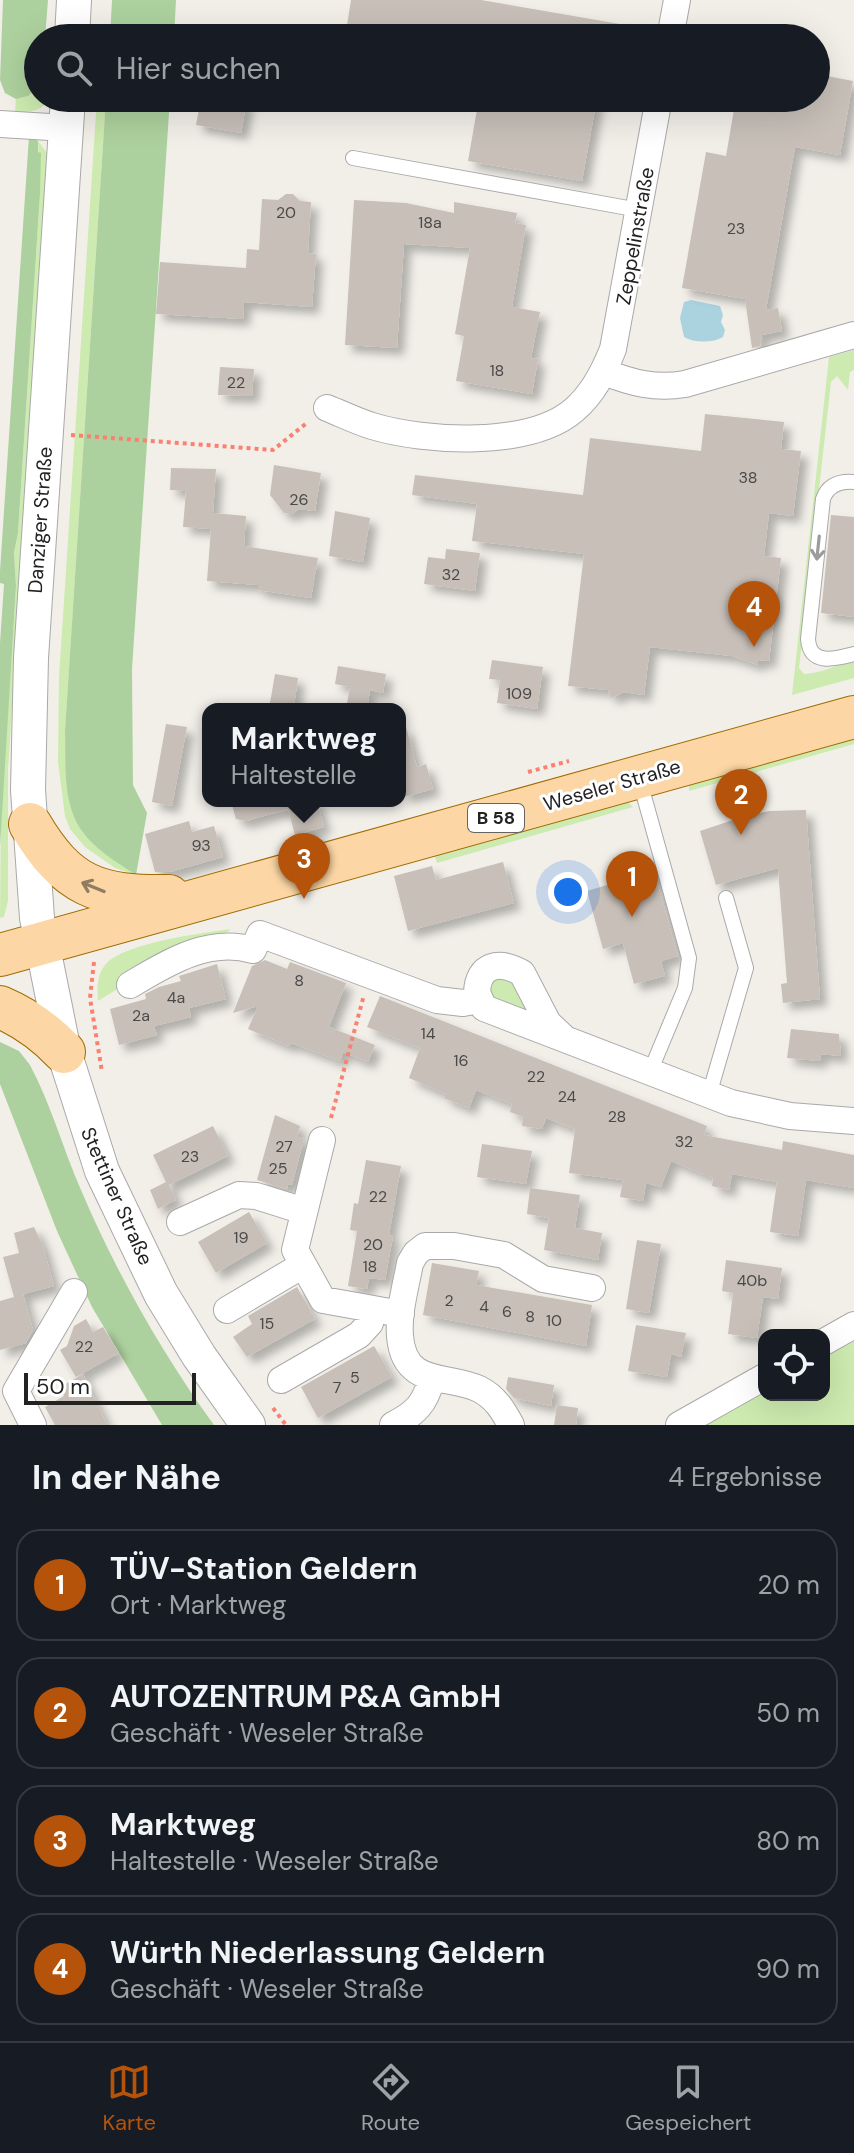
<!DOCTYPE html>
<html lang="de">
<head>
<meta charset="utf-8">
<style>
	:root { --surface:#171b24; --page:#242831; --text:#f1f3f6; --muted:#9ea1a6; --line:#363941; --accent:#b45309 }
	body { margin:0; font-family:"DM Sans",sans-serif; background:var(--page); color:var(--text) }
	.controls { position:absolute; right:24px; bottom:24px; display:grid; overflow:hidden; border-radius:16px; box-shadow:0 8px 32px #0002 }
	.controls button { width:72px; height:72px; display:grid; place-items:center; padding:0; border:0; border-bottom:2px solid var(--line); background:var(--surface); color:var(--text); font:40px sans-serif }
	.scale { position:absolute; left:24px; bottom:20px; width:172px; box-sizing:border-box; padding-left:8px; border:4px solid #222; border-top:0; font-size:22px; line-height:28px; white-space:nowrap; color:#222; -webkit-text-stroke:6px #fff; paint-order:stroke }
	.you { position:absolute; left:568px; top:892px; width:28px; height:28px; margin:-20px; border:6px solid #fff; border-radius:50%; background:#1a73e8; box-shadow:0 0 0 12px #1a73e833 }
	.badge { display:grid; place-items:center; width:52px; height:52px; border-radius:50%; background:var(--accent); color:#fff; font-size:26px; font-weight:700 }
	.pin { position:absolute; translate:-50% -66px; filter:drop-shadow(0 2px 4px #0008) }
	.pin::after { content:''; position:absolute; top:42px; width:28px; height:24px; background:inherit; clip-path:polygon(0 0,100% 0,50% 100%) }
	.popup { position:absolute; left:202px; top:703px; width:204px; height:104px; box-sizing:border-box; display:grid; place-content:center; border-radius:16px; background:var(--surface); filter:drop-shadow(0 2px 6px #0005); font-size:26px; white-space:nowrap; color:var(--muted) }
	.popup b { font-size:30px; color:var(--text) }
	.popup::after { content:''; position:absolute; left:50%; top:100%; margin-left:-16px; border:16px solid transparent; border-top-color:var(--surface) }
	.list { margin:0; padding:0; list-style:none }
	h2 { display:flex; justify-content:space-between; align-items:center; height:104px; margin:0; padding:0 32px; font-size:34px }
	h2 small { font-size:26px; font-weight:400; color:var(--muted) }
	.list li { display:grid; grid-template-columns:52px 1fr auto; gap:24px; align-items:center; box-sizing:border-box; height:112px; margin:0 16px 16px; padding:0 16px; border:2px solid var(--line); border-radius:24px }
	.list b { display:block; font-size:30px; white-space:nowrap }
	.list p { margin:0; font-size:26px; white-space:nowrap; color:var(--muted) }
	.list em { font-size:26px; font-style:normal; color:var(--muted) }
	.icon { flex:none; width:44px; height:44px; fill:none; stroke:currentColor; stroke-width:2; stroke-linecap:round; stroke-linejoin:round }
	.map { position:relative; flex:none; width:854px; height:1425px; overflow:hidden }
	.search { position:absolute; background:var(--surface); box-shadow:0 8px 32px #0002; left:24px; right:24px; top:24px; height:88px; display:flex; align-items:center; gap:20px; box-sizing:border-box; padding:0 28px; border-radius:44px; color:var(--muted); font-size:30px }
	.sheet { height:616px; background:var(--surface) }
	nav { display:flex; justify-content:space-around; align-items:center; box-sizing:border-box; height:112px; border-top:2px solid var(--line); background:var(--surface); font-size:22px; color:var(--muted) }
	nav a { display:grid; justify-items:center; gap:4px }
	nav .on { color:var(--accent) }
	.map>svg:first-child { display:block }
	.grass { fill:#cdebb0 }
	.forest { fill:#add19e }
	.water { fill:#aad3df }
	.building { fill:#c7bfb8; filter:url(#shadow) }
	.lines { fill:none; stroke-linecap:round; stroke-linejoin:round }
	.service-casing { stroke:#a9a9a9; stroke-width:16 }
	.minor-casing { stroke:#a9a9a9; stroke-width:28 }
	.tertiary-casing { stroke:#a9a9a9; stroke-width:36 }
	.primary-casing { stroke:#a06b00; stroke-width:44 }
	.path { stroke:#fa8072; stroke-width:4; stroke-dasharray:4 4; stroke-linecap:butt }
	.service { stroke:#fff; stroke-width:14 }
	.minor { stroke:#fff; stroke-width:26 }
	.tertiary { stroke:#fff; stroke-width:34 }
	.primary { stroke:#fcd6a4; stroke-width:42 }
	.oneway { stroke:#9c9c9c }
	.oneway2 { stroke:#8f7c63 }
	.labels { text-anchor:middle; stroke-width:6; stroke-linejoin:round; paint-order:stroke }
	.number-label { font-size:16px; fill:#4b4948 }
	.shield { fill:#fff; stroke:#646464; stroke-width:2 }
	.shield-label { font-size:18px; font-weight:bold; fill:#222 }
	.street-label { font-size:20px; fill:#222; stroke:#fff }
</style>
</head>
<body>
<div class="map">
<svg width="854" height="1425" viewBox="0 0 854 1425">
	<defs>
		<filter id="shadow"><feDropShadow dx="7" dy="7" stdDeviation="4" flood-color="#0004"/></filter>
	</defs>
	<rect width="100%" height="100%" fill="#f2efe9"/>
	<!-- grass -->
	<path class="grass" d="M38,88v10h12c-9,14 -18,14 -35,14l1,-13 12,-3z
		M97,98h9l-41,634c4,83 -1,93 71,143l-21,-7 -30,-21 -15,-18 -5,-13 -7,-54 1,-85z
		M38,141l10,13 -40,617v130l-4,16 -4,1 1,-106 15,-225 -2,-33 4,-21 22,-339z
		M854,350v20l-4,2 -2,18 -11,-14 -6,6 -32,286 5,6c19,-1 32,-9 50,-14v18l-62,17 37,-338z
		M854,731v13l-165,47v-8z
		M626,800l7,7 -196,56 -4,-12z
		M231,929l-20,16 -39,10 -74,46c-1,-13 -1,-26 7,-36 18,-22 97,-32 126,-36z
		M493,979h20l22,42 -44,-18 -3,-19z
		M854,1337v88h-154l64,-37v7h60v-41z"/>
	<!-- forest -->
	<path class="forest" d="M3,0h45l-3,38h-7v50l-10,8 -12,3 -11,-6 -5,-13z
		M112,0h64l-2,38h-64z
		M106,98h64l-38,571 1,116 14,28 -11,62c-19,-13 -41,-25 -54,-44 -20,-28 -16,-68 -17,-100z
		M29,136l9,5v11l3,1 -1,41 -22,339 -4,20 2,33 -16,261v-204l4,-59 -4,-1v-12z
		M0,1042l19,9 11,14c21,39 33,84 51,125 35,82 80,162 133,235h-52l-70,-118 -35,-76 -57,-147z"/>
	<!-- water -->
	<path class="water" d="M691,300l29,6 3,9 -2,7 4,8 -2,7c-10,6 -29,6 -39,0l-4,-19 4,-16z"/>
	<!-- building -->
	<path class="building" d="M351,0h130l162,28 -1,10h-297z
		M816,74l37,7 -13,74 -45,-8 -29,163 12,-2 4,23 -20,4 -2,11 -8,2 -7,-49 -63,-11 24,-136 20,4 10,-58h80z
		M201,98l46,2 -6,33 -45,-8z
		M479,98h118l-15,83 -114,-20z
		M286,194h7l7,7 11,1 -3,51 8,1 -4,53 -68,-5 -1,17 -87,-5 4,-52 86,6 1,-19 12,1 3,-51 16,1z
		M354,200l52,3 48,10v-11l63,11 -2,10 11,2 -14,82 28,5 -9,46 7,1 -6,35 -76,-13 8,-45 -9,-2 15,-86 -66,-4 -7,104 -52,-3z
		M220,367l34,2 -2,27 -34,-1z
		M705,414l79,8 -3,27 20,2 -8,65 -24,-3 -5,43 17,2 -12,103 -11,-1v5l-26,-9 -82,-9 -6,48 -20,-3 -13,6 -3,-8 -40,-4 16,-132 -112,-13 5,-37 -65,-9 3,-20 168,20 7,-57 111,13z
		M274,465l47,8 -6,38 -16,-2 -7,5 -8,-1 -14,-18z
		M171,468l45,1 -3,44 33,3 -2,30 74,12 -7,40 -53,-8v-5l-51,-4 4,-52 -28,-2 3,-36 -16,-1z
		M335,511l35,7 -7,44 -34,-6z
		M831,515l23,2v100l-33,-4z
		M446,549l34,4 -5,38 -51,-7 4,-27 17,2z
		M492,660l51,7 -6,42 -40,-6 3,-23 -11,-1z
		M338,666l48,8 -3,19 -13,-3 -3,19h-21l4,-22 -15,-3z
		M275,674l23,4 -4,28 -24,-3z
		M166,724l21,3 -15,79 -20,-4z
		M406,727l11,40 9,-3 7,25 -29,8 -4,-13v-56z
		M231,801h86l7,26 -29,8 -7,-26 -42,12 -10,-2z
		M806,810l14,189 -37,4 -2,-19 6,-1 -9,-115 -62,17 -16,-54 39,-13 30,-7z
		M189,821l3,11 22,-6 9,31 -53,15h-15l-10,-38z
		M651,861l27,95 -17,5 4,15 -31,8 -11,-41 -20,6 -16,-58 50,-15 -3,-10z
		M503,862l11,41 -106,28 -14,-55 38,-10 4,14z
		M265,960l22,9 3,-7 56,21 -17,44 46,18 -7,17 -25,-10 -3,9 -49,-18 -2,3 -41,-17 10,-23 -25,7 19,-47z
		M217,964l9,35 -37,9 2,9 -37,9 3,9 -38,10 -9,-36 36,-10 -1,-5 14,-7 22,-6 -2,-5z
		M380,996l327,130 -3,9 78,15 1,-9 71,14v33l-48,-8 -8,56 -28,-4 7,-50 -45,-8 -3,16 -17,-4 1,-8 -42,-17 -10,26 -15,-4 -3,18 -23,-4 3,-17 -54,-7 6,-44 -29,-11 -4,11 -20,-3 1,-9 -13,-5 2,-8 -36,-14 -7,18 -25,-10 2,-4 -37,-16 11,-30 -53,-21z
		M791,1029l48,5 2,22 -20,-2 -1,7 -33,-3z
		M275,1115l25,11 -3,11 7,2 -12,46 -4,-1 -1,5 -30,-9z
		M213,1126l15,30 -59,29 7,15 -18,9 -8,-19 16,-8 -13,-27z
		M482,1144l50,7 -6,33 -49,-7z
		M366,1160l35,6 -12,69 4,1 -8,44 -16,-2 -2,11 -19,-3 9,-55 -7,-1 4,-27 4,1z
		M530,1188l50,7 -5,33 27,5 -4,27 -54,-10 5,-32 -22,-4z
		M249,1212l18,31 -51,30 -18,-31z
		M34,1227l9,19 11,40 -31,8 10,36 -7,13 -26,7v-49l14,-4 -11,-40 16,-4 -5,-20z
		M637,1240l24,4 -12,69 -23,-4z
		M726,1260l56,8 -4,31 -15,-2 -6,41 -29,-4 5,-41 -11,-2z
		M432,1263l47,8 -3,14 116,20 -6,41 -163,-31z
		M297,1287l18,32 -68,38 -14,-20 19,-13 -4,-8z
		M86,1319l7,13 10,-5 16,26 -43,24 -16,-27 7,-4 7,-20z
		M636,1325l50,8 -5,24 -10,-3 -4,23 -39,-6z
		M374,1346l18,31 -74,41 -17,-31z
		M83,1374l24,51h-52l-10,-18 19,-11 -5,-8z
		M508,1377l46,8 -3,21 -37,-8 -8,-9z
		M557,1405l21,3 -2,17h-22z"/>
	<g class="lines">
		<!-- service casing -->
		<g class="service-casing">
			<path id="service" d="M353,158l286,52
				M854,482c-14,-1 -26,3 -31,17l-15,140c2,27 27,20 46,15
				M640,782l49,176 -4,30 -35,84
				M709,1095l37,-127 -20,-70"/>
		</g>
		<!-- minor casing -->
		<g class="minor-casing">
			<path id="minor" d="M670,38l7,-38
				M0,124l66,4
				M604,372c28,11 51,17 81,12l169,-49
				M327,408c15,6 29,13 45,18 53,16 158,22 202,-16 19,-16 30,-38 39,-61l46,-251
				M130,985c37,-22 78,-48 123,-35l7,-16 177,66 26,3 16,-3
				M563,1037l-15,-14 -26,-50c-23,-13 -44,-9 -45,20l7,15 247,95 59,13 64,5
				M322,1140l-27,110 28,50 78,14
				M180,1222l59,-27 17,1 48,15
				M227,1310l76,-45
				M824,1342l30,-17
				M281,1380l78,-45 11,-12 3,-14
				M33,1425l-17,-34 58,-99
				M393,1425c23,-12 32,-21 39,-47
				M511,1425c-8,-15 -16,-28 -32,-36 -31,-15 -75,-1 -79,-53 -2,-24 6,-50 10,-73l6,-10 9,-7h29l50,9 39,24 49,9
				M679,1425l85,-48"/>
		</g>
		<!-- tertiary casing -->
		<g class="tertiary-casing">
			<path id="tertiary" d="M72,38l2,-38
				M68,98l-37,560 -3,132 9,128 27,134 38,119 59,123 38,62 49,69"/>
		</g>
		<!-- primary casing -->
		<g class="primary-casing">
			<path id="primary" d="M30,824c37,63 68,73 139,72
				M0,955l854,-238
				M0,1007c26,11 45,25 64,45"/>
		</g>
		<!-- path -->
		<path class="path" d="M71,435l202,15 35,-28
			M528,772l41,-11
			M94,962l-4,36 12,74
			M331,1118l33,-123
			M273,1408l13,17"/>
		<!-- service -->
		<use href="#service" class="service"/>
		<!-- minor -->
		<use href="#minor" class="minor"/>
		<!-- tertiary -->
		<use href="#tertiary" class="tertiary"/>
		<!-- primary -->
		<use href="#primary" class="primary"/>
	</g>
	<!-- one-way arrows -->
	<defs><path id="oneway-shaft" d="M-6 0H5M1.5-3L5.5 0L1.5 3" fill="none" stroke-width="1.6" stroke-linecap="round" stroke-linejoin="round" transform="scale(2)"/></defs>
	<use class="oneway" href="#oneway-shaft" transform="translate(818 548) rotate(96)"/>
	<use class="oneway2" href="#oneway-shaft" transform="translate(93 887) rotate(-158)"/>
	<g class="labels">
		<!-- number labels -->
		<g class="number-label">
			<text x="286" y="218">20</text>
			<text x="430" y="228">18a</text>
			<text x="736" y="234">23</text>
			<text x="497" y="376">18</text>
			<text x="236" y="388">22</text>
			<text x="748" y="483">38</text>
			<text x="299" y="505">26</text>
			<text x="451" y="580">32</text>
			<text x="519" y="699">109</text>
			<text x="201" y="851">93</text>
			<text x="299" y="986">8</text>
			<text x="176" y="1003">4a</text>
			<text x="141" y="1021">2a</text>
			<text x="428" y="1039">14</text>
			<text x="461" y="1066">16</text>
			<text x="536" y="1082">22</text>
			<text x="567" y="1102">24</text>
			<text x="617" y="1122">28</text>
			<text x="684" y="1147">32</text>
			<text x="284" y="1152">27</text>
			<text x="190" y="1162">23</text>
			<text x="278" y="1174">25</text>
			<text x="378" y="1202">22</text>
			<text x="241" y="1243">19</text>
			<text x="373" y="1250">20</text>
			<text x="370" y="1272">18</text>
			<text x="752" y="1286">40b</text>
			<text x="449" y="1306">2</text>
			<text x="484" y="1312">4</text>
			<text x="507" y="1317">6</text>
			<text x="530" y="1322">8</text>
			<text x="554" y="1326">10</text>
			<text x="267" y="1329">15</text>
			<text x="84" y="1352">22</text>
			<text x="355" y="1383">5</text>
			<text x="337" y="1393">7</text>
		</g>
		<!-- shield labels -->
		<rect class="shield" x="468" y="804" width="56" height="28" rx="6"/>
		<g class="shield-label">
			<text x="496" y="824">B 58</text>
		</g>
		<!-- street labels -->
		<g class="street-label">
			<text transform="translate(635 236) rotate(-80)" y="7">Zeppelinstraße</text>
			<text transform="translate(40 520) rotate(-86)" y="7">Danziger Straße</text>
			<text transform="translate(612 785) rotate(-16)" y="7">Weseler Straße</text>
			<text transform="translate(117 1196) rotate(66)" y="7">Stettiner Straße</text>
		</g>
	</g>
</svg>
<div class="controls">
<button><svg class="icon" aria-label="locate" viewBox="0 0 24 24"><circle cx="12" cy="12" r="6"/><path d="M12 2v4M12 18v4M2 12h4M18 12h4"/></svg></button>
</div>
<div class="scale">50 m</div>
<div class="you"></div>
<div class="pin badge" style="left:632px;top:917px">1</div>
<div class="pin badge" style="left:741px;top:835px">2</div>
<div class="pin badge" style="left:304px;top:899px">3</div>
<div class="popup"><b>Marktweg</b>Haltestelle</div>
<div class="pin badge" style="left:754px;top:647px">4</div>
<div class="search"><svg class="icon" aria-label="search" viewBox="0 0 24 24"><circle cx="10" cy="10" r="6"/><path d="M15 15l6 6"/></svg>Hier suchen</div>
</div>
<section class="sheet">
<h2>In der Nähe<small>4 Ergebnisse</small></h2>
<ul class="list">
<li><span class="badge">1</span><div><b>TÜV-Station Geldern</b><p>Ort · Marktweg</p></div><em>20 m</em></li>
<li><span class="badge">2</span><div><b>AUTOZENTRUM P&amp;A GmbH</b><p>Geschäft · Weseler Straße</p></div><em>50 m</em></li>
<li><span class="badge">3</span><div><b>Marktweg</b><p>Haltestelle · Weseler Straße</p></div><em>80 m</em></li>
<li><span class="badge">4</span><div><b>Würth Niederlassung Geldern</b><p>Geschäft · Weseler Straße</p></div><em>90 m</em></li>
</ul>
</section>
<nav>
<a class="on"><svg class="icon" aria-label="map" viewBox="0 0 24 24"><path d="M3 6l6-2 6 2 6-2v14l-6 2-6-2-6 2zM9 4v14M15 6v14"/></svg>Karte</a>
<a><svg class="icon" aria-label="directions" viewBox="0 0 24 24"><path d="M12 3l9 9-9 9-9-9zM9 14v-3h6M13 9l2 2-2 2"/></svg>Route</a>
<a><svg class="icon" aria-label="saved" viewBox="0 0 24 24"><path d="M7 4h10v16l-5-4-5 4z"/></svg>Gespeichert</a>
</nav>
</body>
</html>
